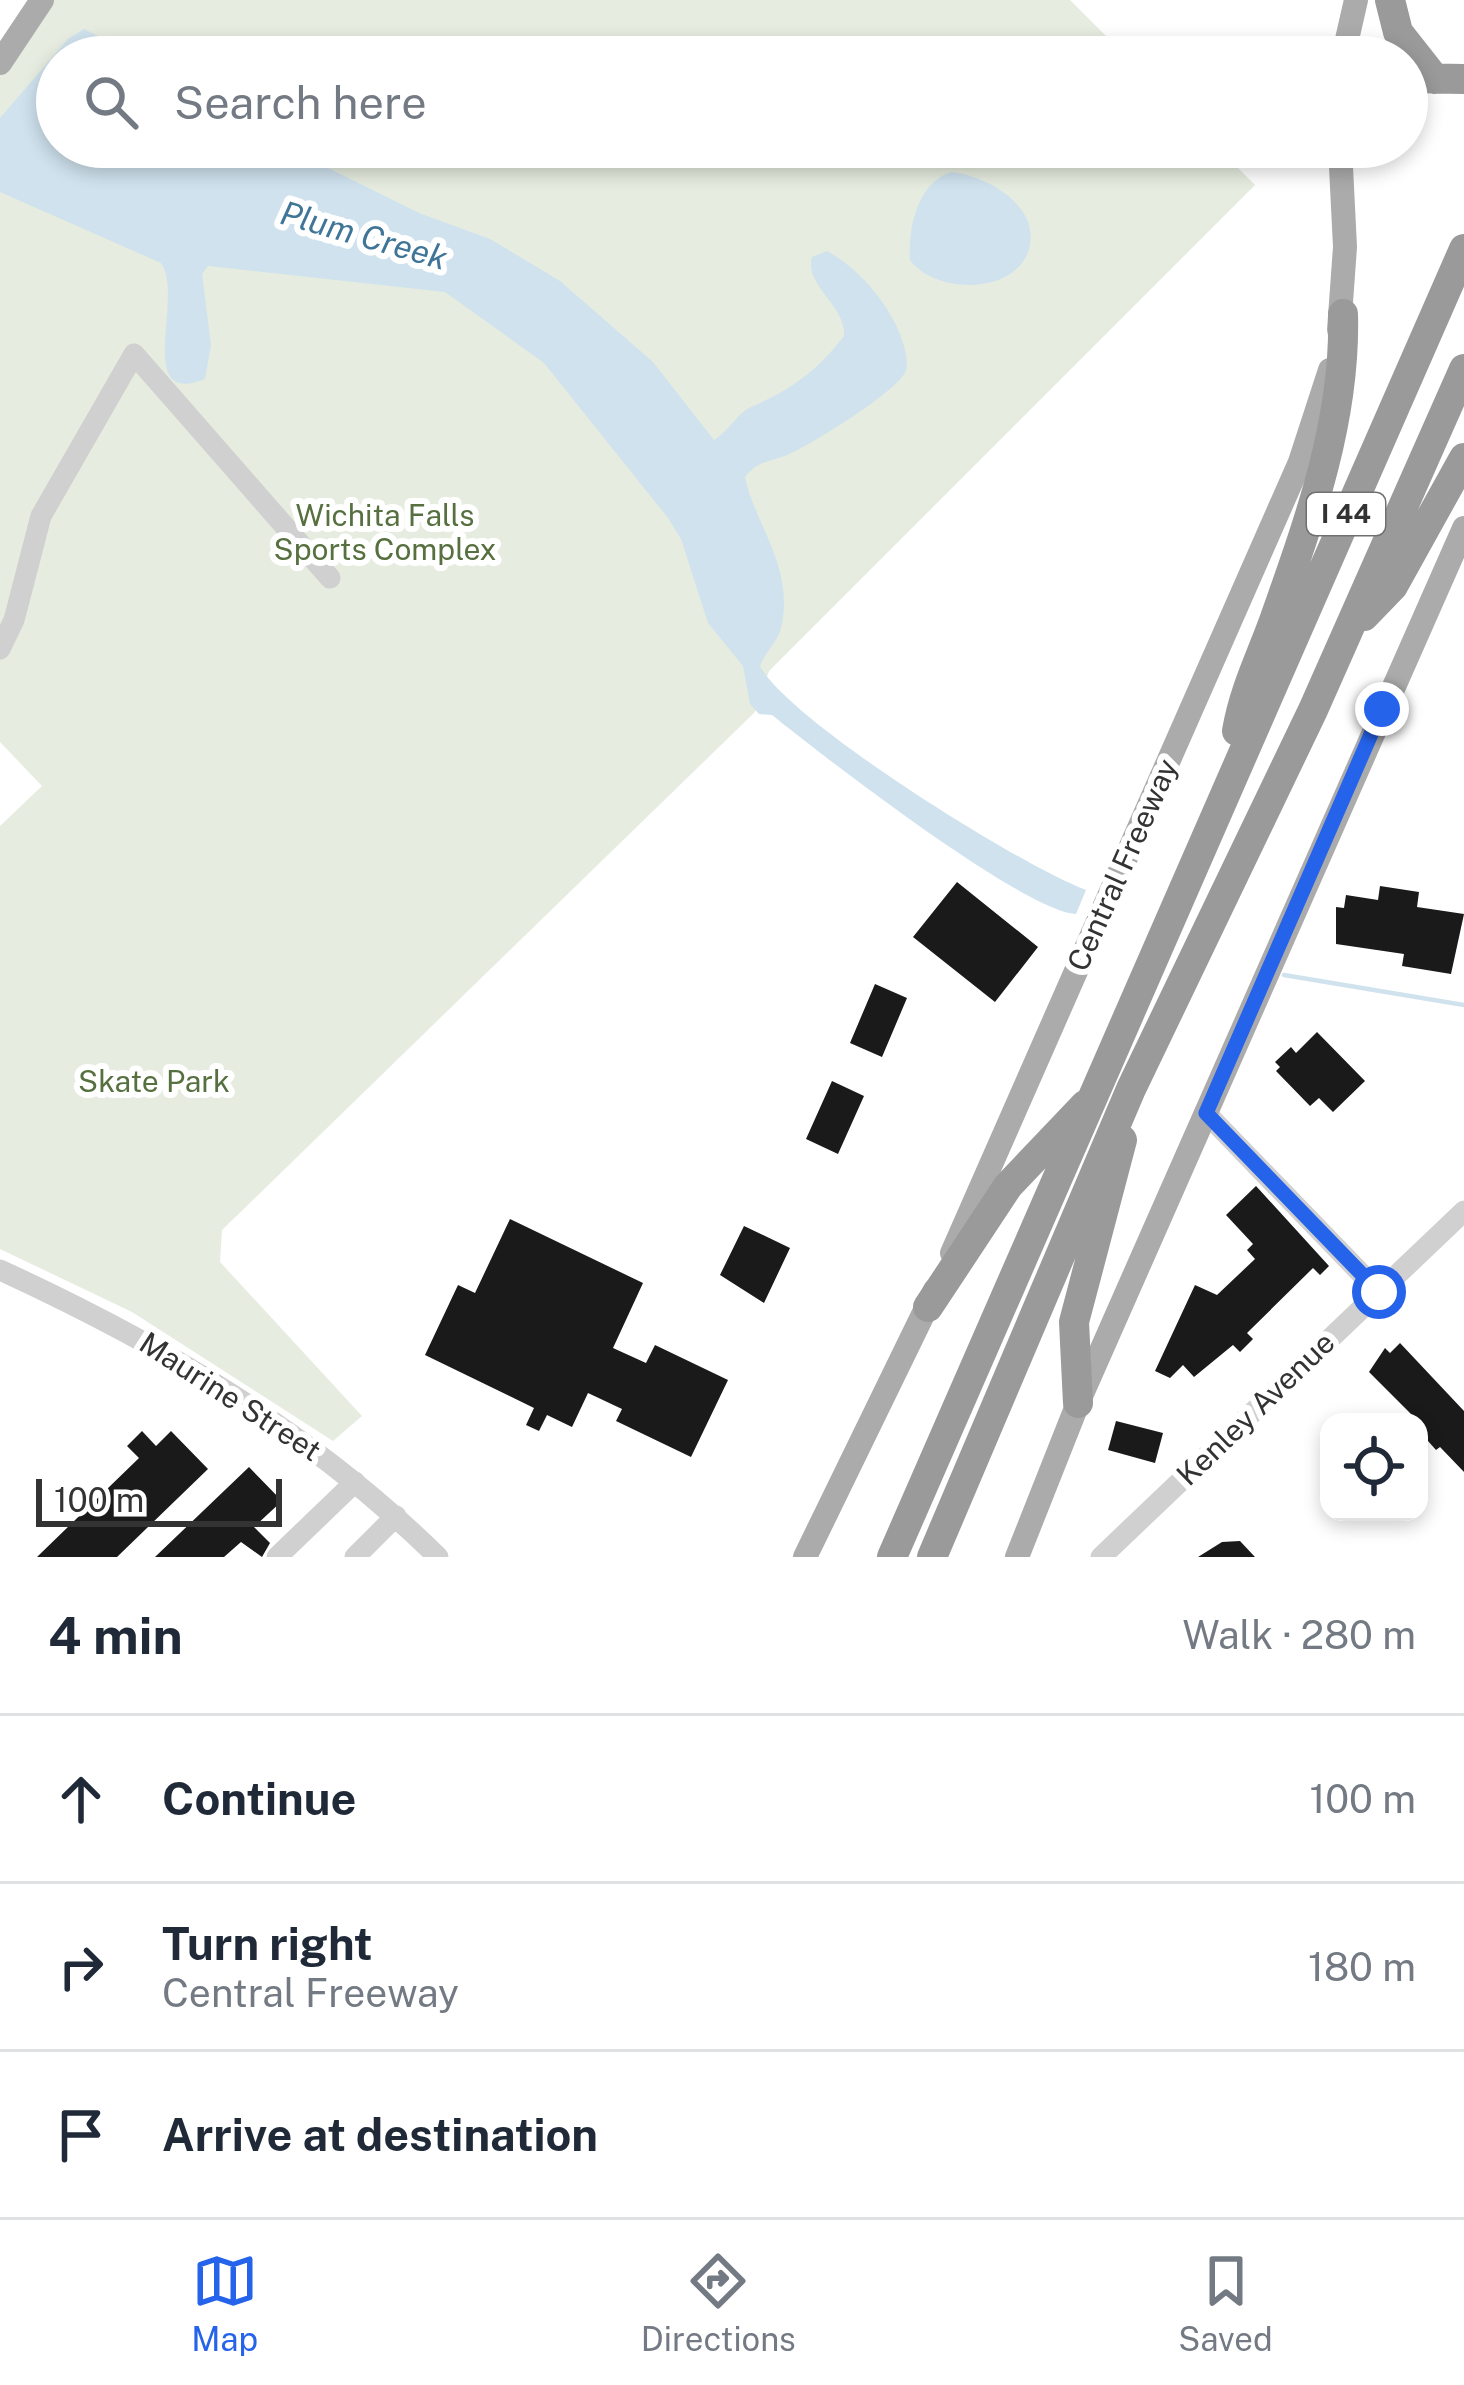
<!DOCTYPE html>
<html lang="en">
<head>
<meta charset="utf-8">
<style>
	:root { --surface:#fff; --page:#f6f6f7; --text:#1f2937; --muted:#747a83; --line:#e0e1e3; --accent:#2563eb }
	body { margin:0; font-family:"Public Sans",sans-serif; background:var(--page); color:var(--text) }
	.controls { position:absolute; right:36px; bottom:36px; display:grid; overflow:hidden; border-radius:24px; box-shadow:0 6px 18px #0003 }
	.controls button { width:108px; height:108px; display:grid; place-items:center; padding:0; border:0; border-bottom:3px solid var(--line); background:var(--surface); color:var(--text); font:60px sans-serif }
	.scale { position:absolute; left:36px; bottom:30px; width:246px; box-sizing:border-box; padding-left:12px; border:6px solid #333; border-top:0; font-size:33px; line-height:42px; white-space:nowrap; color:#333; -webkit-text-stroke:9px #fff; paint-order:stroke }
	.stop { position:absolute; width:36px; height:36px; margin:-27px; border:9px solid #2563eb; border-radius:50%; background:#fff }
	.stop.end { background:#2563eb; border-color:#fff; box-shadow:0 3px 12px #0008 }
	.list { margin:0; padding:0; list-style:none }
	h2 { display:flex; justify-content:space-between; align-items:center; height:156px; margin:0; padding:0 48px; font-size:51px }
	h2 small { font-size:39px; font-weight:400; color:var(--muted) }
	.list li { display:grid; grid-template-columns:78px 1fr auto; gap:36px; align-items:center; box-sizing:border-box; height:168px; padding:0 48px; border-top:3px solid var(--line) }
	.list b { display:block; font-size:45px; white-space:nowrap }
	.list p { margin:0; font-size:39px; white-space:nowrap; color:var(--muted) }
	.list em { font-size:39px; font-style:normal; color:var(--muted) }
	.icon { flex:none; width:66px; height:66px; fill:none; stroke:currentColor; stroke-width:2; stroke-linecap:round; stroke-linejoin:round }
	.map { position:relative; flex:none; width:1464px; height:1557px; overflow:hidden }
	.search { position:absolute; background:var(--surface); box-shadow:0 6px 18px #0003; left:36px; right:36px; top:36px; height:132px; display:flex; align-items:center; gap:30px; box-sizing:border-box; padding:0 42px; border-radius:66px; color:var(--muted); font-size:45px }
	.sheet { height:660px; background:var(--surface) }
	nav { display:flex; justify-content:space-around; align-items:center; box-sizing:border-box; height:168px; border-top:3px solid var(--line); background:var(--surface); font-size:33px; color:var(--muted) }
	nav a { display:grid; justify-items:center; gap:6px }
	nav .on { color:var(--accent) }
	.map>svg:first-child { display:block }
	.green { fill:#e6ecdf }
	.water { fill:#cfe2ee }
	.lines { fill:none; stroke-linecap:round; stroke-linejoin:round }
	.stream { stroke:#cfe2ee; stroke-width:4.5 }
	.building { fill:#1a1a1a }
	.minor { stroke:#d0d0d0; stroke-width:21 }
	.major { stroke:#ababab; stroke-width:24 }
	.highway { stroke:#9a9a9a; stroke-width:30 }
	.route { stroke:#2563eb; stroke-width:15 }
	.labels { text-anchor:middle; stroke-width:12; stroke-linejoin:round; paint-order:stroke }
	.shield { fill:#fff; stroke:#707070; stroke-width:3 }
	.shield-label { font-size:27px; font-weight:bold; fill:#333 }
	.park-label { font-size:30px; fill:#56703f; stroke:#fff }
	.street-label { font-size:30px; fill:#333; stroke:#fff }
	.water-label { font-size:33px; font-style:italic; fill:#3f7597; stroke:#fff }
</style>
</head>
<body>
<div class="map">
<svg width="1464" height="1557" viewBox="0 0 1464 1557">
	<rect width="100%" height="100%" fill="#fff"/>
	<!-- green -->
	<path class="green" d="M49,0h1021l57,57h-1070v90h1160l38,38 -486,486 -14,41 -533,518 -2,32 142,154 -29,25 -201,-129 -132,-63v-423l42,-40 -42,-44v-669z"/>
	<!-- water -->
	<path class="water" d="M84,29l55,28h-82v90h230l18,19h19l95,47 71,26 70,42 93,81 61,78c14,-8 22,-26 37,-33 40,-17 66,-36 93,-71 2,-31 -40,-50 -32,-79l15,-6c29,16 54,44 69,74 6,14 13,30 10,45 -4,19 -100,78 -121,86 -17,6 -27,5 -40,21 10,48 48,88 37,147 -3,17 -16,26 -22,42 30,56 261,200 326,224l-10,24c-53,-3 -253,-158 -304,-199l-13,-1 -9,-10 -7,-38 -35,-43 -27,-84 -13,-21 -124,-155 -99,-71 -237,-26 -6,8 9,71 -6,34c-72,29 -20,-83 -44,-116l-161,-71v-74l68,-79z
		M951,172c34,3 90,33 78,77 -14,47 -94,45 -119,11 -2,-31 7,-77 41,-88z"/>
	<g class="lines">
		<!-- stream -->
		<path class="stream" d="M1284,975l180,30"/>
	</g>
	<!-- building -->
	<path class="building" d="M957,882l81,65 -43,55 -82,-65z
		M1380,886l39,6 -2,15 47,7 -13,60 -49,-8 2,-12 -68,-10v-37l8,1 2,-13 32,5z
		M875,984l32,14 -25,59 -32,-14z
		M1317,1032l48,49 -32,31 -14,-14 -9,8 -34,-35 4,-4 -5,-5 16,-15 5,6z
		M832,1081l32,15 -26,58 -32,-15z
		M1256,1186l73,80 -9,9 -7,-7 -66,65 6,6 -13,13 -7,-7 -39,32 -11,-12 -13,13 -15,-7 40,-86 22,10 38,-36 -8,-9 6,-6 -27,-29z
		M510,1219l133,64 -30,65 33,15 9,-18 73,35 -37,77 -75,-36 6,-12 -34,-16 -16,34 -25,-12 -8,16 -13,-6 8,-17 -109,-53 33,-70 17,8z
		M744,1226l46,22 -26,55 -44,-28z
		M1400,1343l64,68v61l-24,-25 -4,3 -16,-18 -1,-10 -50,-50 16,-24 5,5z
		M1116,1421l47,12 -8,30 -47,-13z
		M142,1431l14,15 15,-15 37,38 -91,88h-80l102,-99 -12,-12z
		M249,1467l33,34 -28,26 16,16 -8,14 -21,-15 -17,15h-69z
		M1240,1541l15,16h-57l24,-15z"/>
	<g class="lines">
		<!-- minor -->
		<path class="minor" d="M0,649l14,-29 27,-104 93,-162 196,224
			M1206,1113l173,179
			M0,1270c161,74 311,162 438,287
			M277,1557l78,-75
			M355,1557l41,-41
			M1101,1557l363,-346"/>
		<!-- major -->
		<path class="major" d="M1343,57l13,-57
			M0,63l42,-63
			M1339,330l6,-83 -5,-100
			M952,1253l348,-791 30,-92
			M805,1557l130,-267
			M1017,1557l61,-154 386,-875"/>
		<!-- highway -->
		<path class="highway" d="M1390,0l8,32 37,47
			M1407,78l57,1
			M1364,616l29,-30 71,-128
			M1237,731c7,-41 24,-74 38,-113 35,-99 71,-199 68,-304
			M928,1307l80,-121 77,-81
			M1078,1403l-4,-81 48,-182
			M892,1557c194,-435 379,-873 572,-1308
			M932,1557l199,-468 182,-379 151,-341"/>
	</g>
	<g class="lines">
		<!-- route -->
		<path class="route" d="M1379,1292l-173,-179 176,-404"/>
	</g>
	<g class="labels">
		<!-- shield labels -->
		<rect class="shield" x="1307" y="493" width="78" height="42" rx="9"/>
		<g class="shield-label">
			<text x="1346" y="523">I 44</text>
		</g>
		<!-- park labels -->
		<g class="park-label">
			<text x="385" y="526">Wichita Falls<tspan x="385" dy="34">Sports Complex</tspan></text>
			<text x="154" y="1092">Skate Park</text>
		</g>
		<!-- street labels -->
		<g class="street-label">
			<text transform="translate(1123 865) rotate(-66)" y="10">Central Freeway</text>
			<text transform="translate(230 1397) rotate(33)" y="10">Maurine Street</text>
			<text transform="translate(1256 1409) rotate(-44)" y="10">Kenley Avenue</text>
		</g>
		<!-- water labels -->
		<g class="water-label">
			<text transform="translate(364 235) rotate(16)" y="12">Plum Creek</text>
		</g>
	</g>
</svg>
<div class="controls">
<button><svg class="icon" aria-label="locate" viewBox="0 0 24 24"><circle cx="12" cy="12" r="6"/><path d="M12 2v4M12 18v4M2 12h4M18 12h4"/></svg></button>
</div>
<div class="scale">100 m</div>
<div class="stop" style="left:1379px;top:1292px"></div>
<div class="stop end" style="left:1382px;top:709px"></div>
<div class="search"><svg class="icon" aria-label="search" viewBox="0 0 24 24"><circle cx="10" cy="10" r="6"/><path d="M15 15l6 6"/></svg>Search here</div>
</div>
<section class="sheet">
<h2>4 min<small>Walk · 280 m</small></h2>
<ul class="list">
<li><svg class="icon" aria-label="ahead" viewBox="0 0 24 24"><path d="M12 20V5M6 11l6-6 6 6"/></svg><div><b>Continue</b></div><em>100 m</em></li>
<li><svg class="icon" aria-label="right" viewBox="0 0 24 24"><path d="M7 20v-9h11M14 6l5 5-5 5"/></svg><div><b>Turn right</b><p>Central Freeway</p></div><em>180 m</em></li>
<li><svg class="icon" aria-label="arrive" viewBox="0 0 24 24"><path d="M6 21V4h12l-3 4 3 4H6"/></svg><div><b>Arrive at destination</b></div></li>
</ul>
</section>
<nav>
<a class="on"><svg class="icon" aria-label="map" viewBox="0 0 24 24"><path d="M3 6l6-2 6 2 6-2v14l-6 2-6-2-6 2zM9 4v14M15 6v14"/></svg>Map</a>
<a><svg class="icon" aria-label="directions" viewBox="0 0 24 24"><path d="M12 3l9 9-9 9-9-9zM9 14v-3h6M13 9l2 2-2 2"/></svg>Directions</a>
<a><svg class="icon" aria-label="saved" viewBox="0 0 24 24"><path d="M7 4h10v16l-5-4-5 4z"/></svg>Saved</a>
</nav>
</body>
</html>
